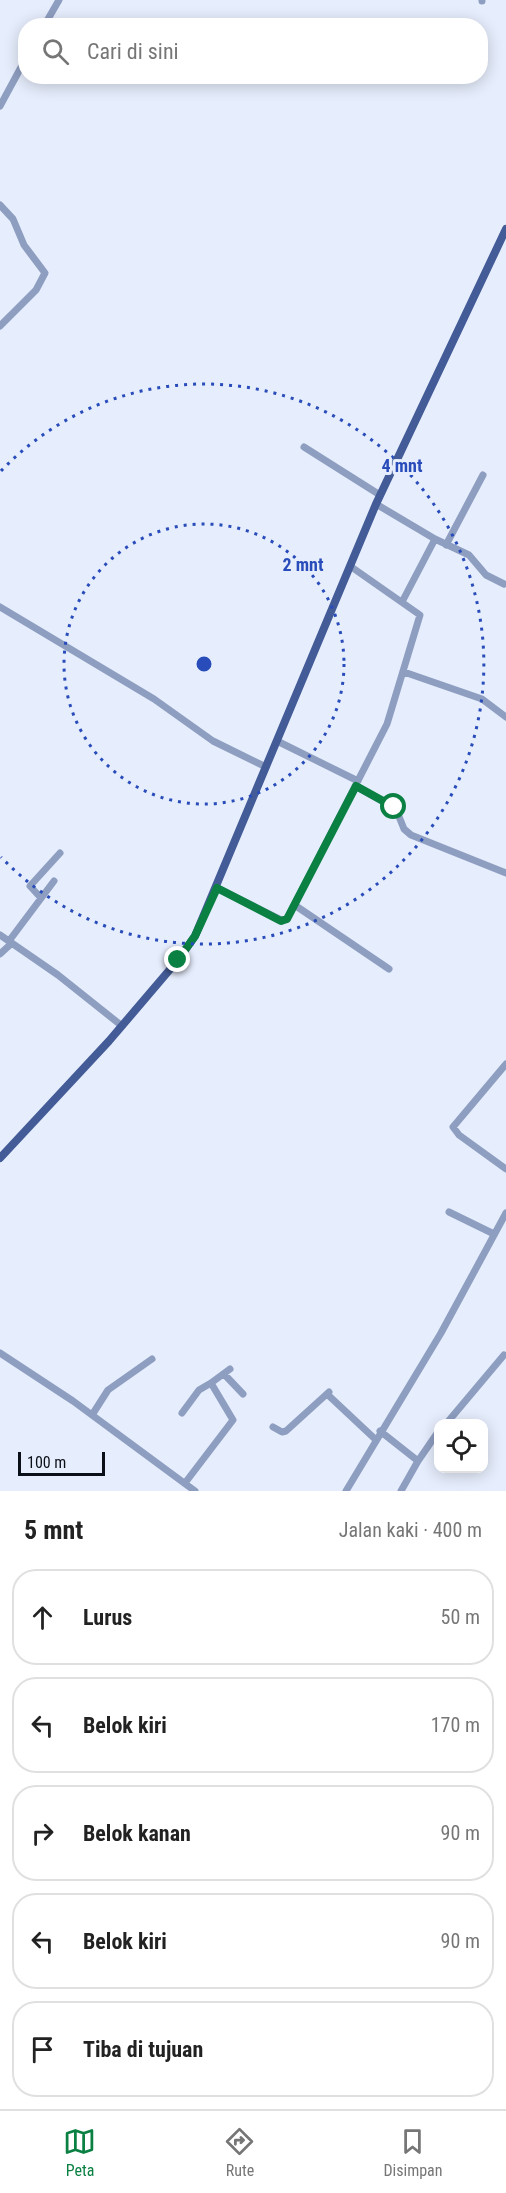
<!DOCTYPE html>
<html lang="id">
<head>
<meta charset="utf-8">
<style>
	:root { --surface:#fff; --page:#f2f2f2; --text:#222; --muted:#767676; --line:#e0e0e0; --accent:#0b8043 }
	body { margin:0; font-family:"Roboto Condensed",sans-serif; background:var(--page); color:var(--text) }
	.controls { position:absolute; right:18px; bottom:18px; display:grid; overflow:hidden; border-radius:12px; box-shadow:0 3px 15px #0003 }
	.controls button { width:54px; height:54px; display:grid; place-items:center; padding:0; border:0; border-bottom:2px solid var(--line); background:var(--surface); color:var(--text); font:30px sans-serif }
	.scale { position:absolute; left:18px; bottom:15px; width:87px; box-sizing:border-box; padding-left:6px; border:3px solid #0b0f17; border-top:0; font-size:16px; line-height:21px; white-space:nowrap; color:#0b0f17; -webkit-text-stroke:4px #e6edfc; paint-order:stroke }
	.stop { position:absolute; width:18px; height:18px; margin:-14px; border:4px solid #0b8043; border-radius:50%; background:#fff }
	.stop.end { background:#0b8043; border-color:#fff; box-shadow:0 2px 6px #0008 }
	.list { margin:0; padding:0; list-style:none }
	h2 { display:flex; justify-content:space-between; align-items:center; height:78px; margin:0; padding:0 24px; font-size:26px }
	h2 small { font-size:20px; font-weight:400; color:var(--muted) }
	.list li { display:grid; grid-template-columns:39px 1fr auto; gap:18px; align-items:center; box-sizing:border-box; height:96px; margin:0 12px 12px; padding:0 12px; border:2px solid var(--line); border-radius:24px }
	.list b { display:block; font-size:22px; white-space:nowrap }
	.list em { font-size:20px; font-style:normal; color:var(--muted) }
	.icon { flex:none; width:33px; height:33px; fill:none; stroke:currentColor; stroke-width:2; stroke-linecap:round; stroke-linejoin:round }
	.map { position:relative; flex:none; width:506px; height:1491px; overflow:hidden }
	.search { position:absolute; background:var(--surface); box-shadow:0 3px 15px #0003; left:18px; right:18px; top:18px; height:66px; display:flex; align-items:center; gap:15px; box-sizing:border-box; padding:0 21px; border-radius:24px; color:var(--muted); font-size:22px }
	.sheet { height:618px; background:var(--surface) }
	nav { display:flex; justify-content:space-around; align-items:center; box-sizing:border-box; height:84px; border-top:2px solid var(--line); background:var(--surface); font-size:16px; color:var(--muted) }
	nav a { display:grid; justify-items:center; gap:3px }
	nav .on { color:var(--accent) }
	.map>svg:first-child { display:block }
	.lines { fill:none; stroke-linecap:round; stroke-linejoin:round }
	.minor { stroke:#8e9ec0; stroke-width:7 }
	.major { stroke:#435b96; stroke-width:8 }
	.route { stroke:#0b8043; stroke-width:8 }
	.ring { fill:none; stroke:#294cbb; stroke-width:3; stroke-dasharray:3 6 }
	.centre { fill:#294cbb; stroke:#e6edfc; stroke-width:3 }
	.ring-label { font-size:18px; text-anchor:middle; font-weight:bold; fill:#294cbb; stroke:#e6edfc; stroke-width:6; stroke-linejoin:round; paint-order:stroke }
</style>
</head>
<body>
<div class="map">
<svg width="506" height="1491" viewBox="0 0 506 1491">
	<rect width="100%" height="100%" fill="#e6edfc"/>
	<g class="lines">
		<!-- minor -->
		<path class="minor" d="M482,1v-1
			M44,26l15,-26
			M0,106l26,-48
			M0,205l13,14 11,26 21,28 -9,17 -36,36
			M304,447l76,48
			M376,504l59,35 34,16 17,20 18,9
			M446,545l37,-70
			M402,602l33,-63
			M0,607l154,92 59,42 53,26
			M404,672l78,27 24,18
			M277,741l81,40
			M355,786l41,23 8,20 7,6 95,38
			M217,888l64,32 6,-1 100,-195 33,-109 -70,-49
			M41,898l-11,-12 30,-33
			M296,906l93,63
			M0,935l58,40 64,51
			M9,941l45,-60
			M0,954l12,-11
			M506,1064l-53,63 6,8 47,34
			M449,1212l45,22
			M0,1353l73,48 122,90
			M224,1374l19,20
			M327,1394l48,45
			M182,1413l17,-23 12,-7
			M92,1415l16,-25 44,-31
			M446,1424l58,-69
			M273,1427l9,5 4,-1 43,-39
			M380,1431l38,30 20,-29
			M185,1483l48,-63 -22,-37 19,-14
			M346,1491l95,-158 65,-120
			M401,1491l17,-30"/>
		<!-- major -->
		<path class="major" d="M0,1158l109,-117 69,-81 17,-24 181,-432 130,-275"/>
	</g>
	<g class="lines">
		<!-- route -->
		<path class="route" d="M178,960l17,-24 22,-48 64,33 6,-2 69,-133 38,21"/>
	</g>
	<!-- distance rings -->
	<g class="ring">
		<circle cx="204" cy="664" r="140"/>
		<path d="M1 471A280 280 0 1 1 1 857"/>
	</g>
	<circle cx="204" cy="664" r="9" class="centre"/>
	<g class="ring-label">
		<text x="402" y="472">4 mnt</text>
		<text x="303" y="571">2 mnt</text>
	</g>
</svg>
<div class="controls">
<button><svg class="icon" aria-label="locate" viewBox="0 0 24 24"><circle cx="12" cy="12" r="6"/><path d="M12 2v4M12 18v4M2 12h4M18 12h4"/></svg></button>
</div>
<div class="scale">100 m</div>
<div class="stop" style="left:394px;top:807px"></div>
<div class="stop end" style="left:178px;top:960px"></div>
<div class="search"><svg class="icon" aria-label="search" viewBox="0 0 24 24"><circle cx="10" cy="10" r="6"/><path d="M15 15l6 6"/></svg>Cari di sini</div>
</div>
<section class="sheet">
<h2>5 mnt<small>Jalan kaki · 400 m</small></h2>
<ul class="list">
<li><svg class="icon" aria-label="ahead" viewBox="0 0 24 24"><path d="M12 20V5M6 11l6-6 6 6"/></svg><div><b>Lurus</b></div><em>50 m</em></li>
<li><svg class="icon" aria-label="left" viewBox="0 0 24 24"><path d="M17 20v-9H6M10 6l-5 5 5 5"/></svg><div><b>Belok kiri</b></div><em>170 m</em></li>
<li><svg class="icon" aria-label="right" viewBox="0 0 24 24"><path d="M7 20v-9h11M14 6l5 5-5 5"/></svg><div><b>Belok kanan</b></div><em>90 m</em></li>
<li><svg class="icon" aria-label="left" viewBox="0 0 24 24"><path d="M17 20v-9H6M10 6l-5 5 5 5"/></svg><div><b>Belok kiri</b></div><em>90 m</em></li>
<li><svg class="icon" aria-label="arrive" viewBox="0 0 24 24"><path d="M6 21V4h12l-3 4 3 4H6"/></svg><div><b>Tiba di tujuan</b></div></li>
</ul>
</section>
<nav>
<a class="on"><svg class="icon" aria-label="map" viewBox="0 0 24 24"><path d="M3 6l6-2 6 2 6-2v14l-6 2-6-2-6 2zM9 4v14M15 6v14"/></svg>Peta</a>
<a><svg class="icon" aria-label="directions" viewBox="0 0 24 24"><path d="M12 3l9 9-9 9-9-9zM9 14v-3h6M13 9l2 2-2 2"/></svg>Rute</a>
<a><svg class="icon" aria-label="saved" viewBox="0 0 24 24"><path d="M7 4h10v16l-5-4-5 4z"/></svg>Disimpan</a>
</nav>
</body>
</html>
